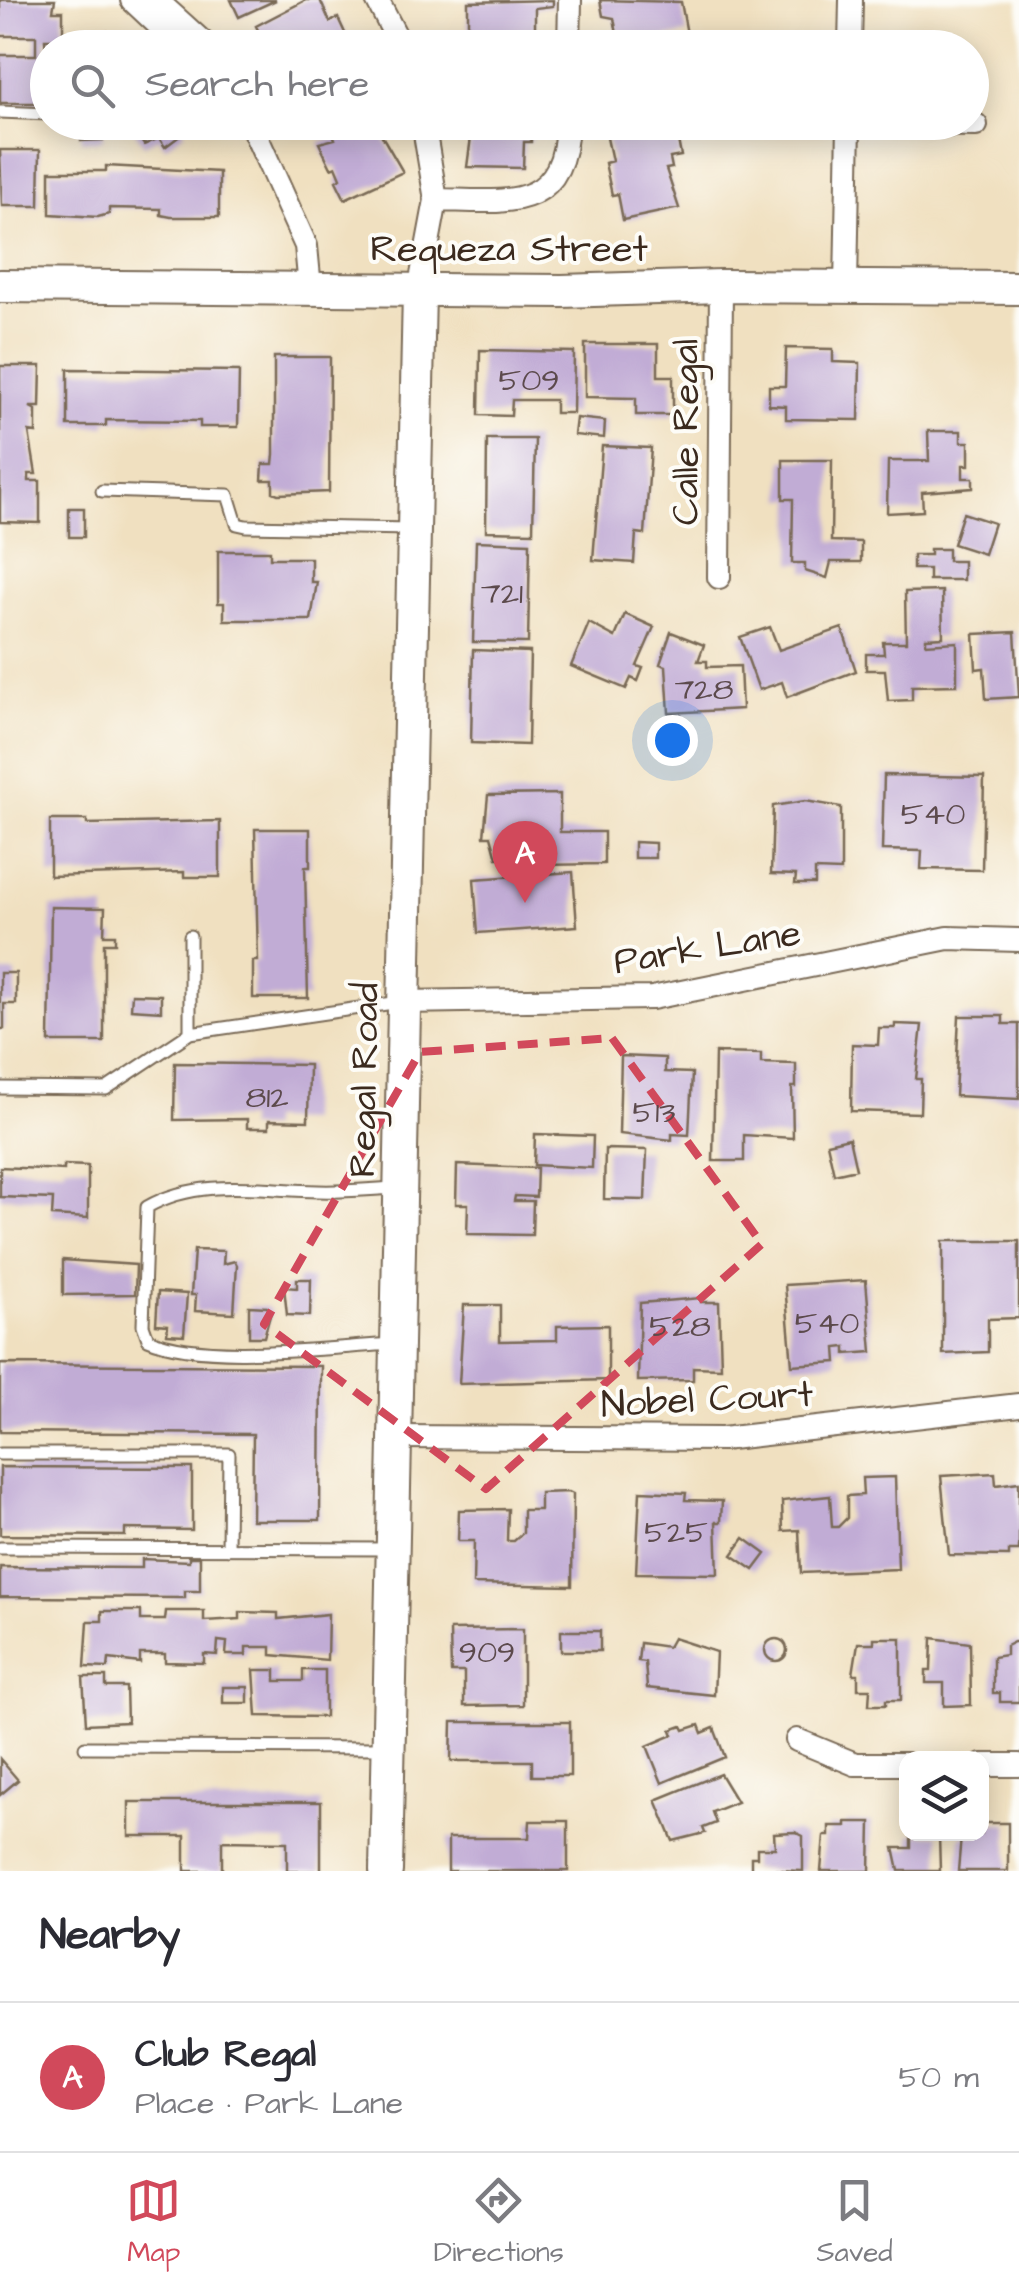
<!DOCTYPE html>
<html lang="en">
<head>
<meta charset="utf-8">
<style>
	:root { --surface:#fff; --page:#f7f7f7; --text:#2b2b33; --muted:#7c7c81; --line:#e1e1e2; --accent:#d1495b }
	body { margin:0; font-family:"Architects Daughter",sans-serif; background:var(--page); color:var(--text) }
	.controls { position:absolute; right:30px; bottom:30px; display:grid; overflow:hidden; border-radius:20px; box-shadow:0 5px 25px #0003 }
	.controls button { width:90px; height:90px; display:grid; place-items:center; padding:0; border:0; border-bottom:2px solid var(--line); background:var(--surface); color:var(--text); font:50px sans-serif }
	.you { position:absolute; left:672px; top:740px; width:35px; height:35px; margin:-25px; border:8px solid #fff; border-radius:50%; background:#1a73e8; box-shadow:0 0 0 15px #1a73e833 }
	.badge { display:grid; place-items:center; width:65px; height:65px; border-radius:50%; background:var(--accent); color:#fff; font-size:32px; font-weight:700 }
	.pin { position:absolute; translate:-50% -82px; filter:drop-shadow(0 2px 5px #0008) }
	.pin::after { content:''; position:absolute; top:52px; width:35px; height:30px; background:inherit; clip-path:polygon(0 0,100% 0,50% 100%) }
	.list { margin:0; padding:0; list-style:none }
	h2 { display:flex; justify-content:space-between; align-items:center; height:130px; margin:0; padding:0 40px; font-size:42px }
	h2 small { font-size:32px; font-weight:400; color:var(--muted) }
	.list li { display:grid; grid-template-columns:65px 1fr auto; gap:30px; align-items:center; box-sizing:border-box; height:150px; padding:0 40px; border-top:2px solid var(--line) }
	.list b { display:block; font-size:38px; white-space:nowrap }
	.list p { margin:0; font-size:32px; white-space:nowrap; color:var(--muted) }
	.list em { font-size:32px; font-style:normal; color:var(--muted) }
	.icon { flex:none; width:55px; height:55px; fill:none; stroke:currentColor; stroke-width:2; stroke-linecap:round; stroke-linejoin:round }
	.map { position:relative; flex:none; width:1019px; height:1871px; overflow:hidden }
	.search { position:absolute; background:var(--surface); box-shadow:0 5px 25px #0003; left:30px; right:30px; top:30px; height:110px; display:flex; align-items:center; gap:25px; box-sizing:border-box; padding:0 35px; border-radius:55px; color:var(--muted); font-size:38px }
	.sheet { height:280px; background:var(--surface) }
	nav { display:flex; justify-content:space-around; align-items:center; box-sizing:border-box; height:140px; border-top:2px solid var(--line); background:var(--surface); font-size:28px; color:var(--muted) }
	nav a { display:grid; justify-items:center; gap:5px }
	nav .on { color:var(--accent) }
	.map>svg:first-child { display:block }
	.building { fill:#c1acd5 }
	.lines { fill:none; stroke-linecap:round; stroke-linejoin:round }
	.lane-casing { stroke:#7a6a57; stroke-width:15 }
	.street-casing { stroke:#7a6a57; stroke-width:26 }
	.secondary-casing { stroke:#7a6a57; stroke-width:36 }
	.lane { stroke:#fff; stroke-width:11 }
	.street { stroke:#fff; stroke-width:22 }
	.secondary { stroke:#fff; stroke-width:32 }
	.marked { fill:none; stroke:#d1495b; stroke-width:8; stroke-dasharray:20 12; stroke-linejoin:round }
	.labels { text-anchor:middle; stroke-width:8; stroke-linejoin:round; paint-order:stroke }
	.number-label { font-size:32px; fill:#5c4a4c }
	.street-label { font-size:38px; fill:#3b2a1e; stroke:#fdfcf7 }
</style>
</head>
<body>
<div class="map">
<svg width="1019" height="1871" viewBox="0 0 1019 1871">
	<rect width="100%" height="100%" fill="#fdfcf7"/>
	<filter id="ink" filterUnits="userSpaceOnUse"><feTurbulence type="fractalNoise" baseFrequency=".01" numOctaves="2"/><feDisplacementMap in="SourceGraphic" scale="20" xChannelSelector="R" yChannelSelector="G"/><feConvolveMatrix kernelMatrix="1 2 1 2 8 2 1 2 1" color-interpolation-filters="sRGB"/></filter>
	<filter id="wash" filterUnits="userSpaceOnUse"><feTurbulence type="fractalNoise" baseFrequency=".0048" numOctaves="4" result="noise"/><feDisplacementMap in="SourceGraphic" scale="40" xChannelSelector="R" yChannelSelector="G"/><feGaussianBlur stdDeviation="2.25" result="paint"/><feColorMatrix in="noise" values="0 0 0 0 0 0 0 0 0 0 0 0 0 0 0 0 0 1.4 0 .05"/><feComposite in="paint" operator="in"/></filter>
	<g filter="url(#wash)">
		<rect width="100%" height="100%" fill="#f0e0c0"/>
		<g id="blocks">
			<!-- building -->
			<path class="building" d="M0,0h55l-2,11h10v28h-18l3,64h-48v-48h36v-19h-36z
				M231,0h45l-37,17z
				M306,0h14l10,22 8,-4 14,30h-85l-11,-22z
				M553,0v6l-18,2v27l-67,1v-34z
				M600,0l81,2 6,32 -68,11 -5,-27 -11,-2z
				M107,31l15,17h-40l11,-9z
				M81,122h21l1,18 -22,1z
				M128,122h49l8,10 -20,15 -6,-9 -15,7z
				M328,122h46l29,50 -58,27 -9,-18 5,-3 -5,-12 -5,2 -12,-25 16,-4z
				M473,122h58v20h-7l-1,26 -56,-1z
				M675,124l6,32 -11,2 2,10 -6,1 13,39 -56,12 -5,-26 -6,1 -7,-32 7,-2 -6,-28z
				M0,150h40l-1,56h-37z
				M106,166l113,6v45h-48l-10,-2v-6l-52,-1v6l-11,3 -48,-3v-43h56z
				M585,344h73v32h15v39h-37v-17l-51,-1z
				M786,348l47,1v13l27,1 -1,57 -73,-1v-13l-17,-1v-19h16z
				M480,350l94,2 -1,61h-18v-13h-43l-1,16 -32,-1z
				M274,357h56l-1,135 -51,2 -5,-2v-12h-11l1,-16h10l1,-10z
				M0,366h41l-1,41h-10l6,3v23l-7,-1 7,42h-7v7h11v42l-40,-1z
				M68,369l171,2 -1,56h-38v-6l-94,-1v6h-38z
				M576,418l29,3 -1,17 -30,-3z
				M928,431h33v11h8v23h-6v13h10v10l-51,4 1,19 -36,2 1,-52h41z
				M487,439h48l-2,93 -47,-1z
				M602,446l49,2 -6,86 -9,-1 -2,30 -41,-3z
				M783,460h49l-1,81 30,1v20h-30l-4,16 -22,-7v-8h-13l1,-64h-10z
				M69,508h15v29h-15z
				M963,513l31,10 -10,31 -31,-10z
				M476,541l54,2 -2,100 -55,-1z
				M930,549h18v12h15v19h-34v-11h-16v-14h17z
				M218,551h52v7h41v24h6l-6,38h-87v-17h-6z
				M942,591l1,46 -17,1v6l31,-2v43l-45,1v14l-24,1 -3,-31h-19v-16h18l-1,-12h23l-1,-50z
				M625,614l29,13 -17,39 6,2 -5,13 -7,-3 -5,11 -55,-23 18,-43 26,14z
				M770,627l9,23 63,-22 14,43 -69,26 -5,-15 -23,8 -19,-53z
				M671,632l33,13 -6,16h9v6l33,-1 2,43 -73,4 -3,-47 -6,-2z
				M1015,632l4,65 -33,2 -2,-31 -8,1 -2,-35z
				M473,650l57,2 -2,93 -57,-2z
				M884,775l100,2 -2,93 -61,-1 1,-18 -40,-1z
				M560,794v38h44v32l-65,1v-18h-23v11h-19l-6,-22h-7l4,-41z
				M805,801l36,6v64l-26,-1v14h-20l1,-9 -25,-1 2,-68z
				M50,820h37v4l133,-3v56h-36v-5l-134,4z
				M255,829h55v38h-5l3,131h-55v-37h5z
				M634,842l21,1v15h-21z
				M573,872l4,54 -99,7 -4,-54z
				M51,907l54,1 -1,27h11v8h-11v99h-55z
				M0,973h16v31h-12v25h-4z
				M132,994l29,1v16l-30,-2z
				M959,1016h44v8h16v75l-64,-3z
				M895,1024l27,1 -6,54h5l-1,34 -69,-2 1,-67 26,1 1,-17h16z
				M715,1053l46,1v9l35,1v23h-4l1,51 -49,-3v26h-31z
				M621,1056l44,2v14l27,1 -3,62 -17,-1v6l-53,-6z
				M175,1063l134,2 -1,56 -39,-1v8h-22v-9l-73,1z
				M535,1134l58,2 -1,32 -58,-3z
				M849,1138l7,31 -22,5 -7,-31z
				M605,1149l42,1 -2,50 -41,-1z
				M64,1165l24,1v52l-36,-2 1,-17 -53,-2v-30l64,3z
				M457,1165l80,3 -1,29 -21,-1 -1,5h19l-1,34 -65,-1 1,-30h-12z
				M943,1241h76v77l-31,1v33l-45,2z
				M194,1250l30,1 -1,13 12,-3 2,4 -3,48 -39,-2 1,-16h-5z
				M63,1260l73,5 -1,29 -72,1z
				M297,1279h14l-1,37 -23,-1 -3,-28 13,1z
				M866,1280l6,72 -26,2v-7l-10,1 1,14 -45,3 -7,-80z
				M158,1292l29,2 -3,41 -17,-1 1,-9 -12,-1z
				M701,1298v4h18l2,66 -28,-1v13l-55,1 2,-78z
				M464,1305h36v36l57,-1v-14l51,-1v55l-149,4z
				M249,1306l18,1 4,5 -7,25h-15z
				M0,1364l321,2 -1,154h-68l1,-86 -253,-2z
				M0,1467l192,1v62l-67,-1v7l-125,-1z
				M995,1473l1,12 23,-3v69h-10v5l-60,-1 -8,-79z
				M895,1477l3,92 -97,4 -2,-43 -16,1 -1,-30 48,-5 2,31h6l9,-9v-22l16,-1 -1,-17z
				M640,1491l46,2 -1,7 37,1 -1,21h-5l2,52 -82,-1z
				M569,1492l4,2 -1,92 -99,-2 1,-43h-16l1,-31 49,-1 -1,32h7l9,-8v-23h17v-17z
				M744,1538l22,16 -12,16 -22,-15z
				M189,1557h11v34h-15v7l-185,-1v-30l142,1v-9l47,2z
				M102,1611h39v9h24l1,-9h38v10l36,-2v-7l38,1v6l50,-5 -1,46 -56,-5v-8h-25v8h-20l1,-13 -9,-1 -1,14 -13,-1v9l-39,-1v-8h-25v9l-31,-4 -1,9 -23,-1 3,-46h14z
				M523,1629v76l-59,1v-34h-13l-1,-42z
				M561,1631h39v20h-39z
				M673,1638l43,14 -2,43 -67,-7 -2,-26 -7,-1 2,-18 28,4z
				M874,1638h27v62h-15v5h-17l1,-16h-12v-15h-5l5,-31h16z
				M932,1638l38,5 1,62 -27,1v-23h-18v-12h5z
				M765 1650a11 11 0 1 1 22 0a11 11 0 1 1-22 0Z
				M1014,1642h5v60h-19v-9h-7v-36l13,-2v-9z
				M254,1670h22v11h27v-11h22v47l-68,-1z
				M83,1677h23v10h20l1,35 -41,2z
				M223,1687h25v16h-25z
				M452,1722h118v54h-38v-15h-81z
				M699,1725l3,8 12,-5 11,29 -63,26 -15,-37 26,-11 -2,-5 11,-4 2,4z
				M0,1759l18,21 -18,15z
				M720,1774l17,28 -25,10 4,11 -13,5 2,5 -32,8 -17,-41z
				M129,1802h192v69h-34v-29l-65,-1v30h-37v-35h-56z
				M530,1821h38v50h-120v-33h81z
				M846,1822h25l-1,49h-49l3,-35h5v-10h17z
				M982,1823h26v48h-50l3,-35 21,-2z
				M795,1832l8,4v35l-52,-2v-12h6v-9h18l-1,-15z
				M911,1834l28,1 1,36h-41l-5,-23h17z"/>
		</g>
	</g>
	<g filter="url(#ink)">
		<use href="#blocks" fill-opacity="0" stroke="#7a6a57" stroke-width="2.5"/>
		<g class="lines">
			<!-- lane casing -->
			<g class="lane-casing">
				<path id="lane" d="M0,112l48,2
					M102,491l126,4 9,29 9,2 165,3
					M190,936v97
					M0,1088l106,1 84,-56 210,-31
					M396,1344c-66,3 -190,20 -248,-5l-5,-14 4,-118c53,-30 113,-17 171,-16 26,1 53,-2 79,-3
					M0,1454h229l-1,95
					M0,1548l390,1
					M85,1747l300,1"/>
			</g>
			<!-- street casing -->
			<g class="street-casing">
				<path id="street" d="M132,0l51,48
					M156,0l53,48
					M377,0l25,48
					M569,48l1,-48
					M850,48l1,-48
					M250,122l56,124 4,42
					M423,122l13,78c69,1 129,14 131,-78
					M849,123l127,2
					M846,287l3,-165
					M419,291l17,-91
					M719,577l2,-291
					M404,1002l248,-4 296,-60 71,2
					M397,1437l325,2 297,-34
					M797,1740l58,24h51
					M982,1765h37"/>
			</g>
			<!-- secondary casing -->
			<g class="secondary-casing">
				<path id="secondary" d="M0,286l562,5 159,-5 298,2
					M386,1871l33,-1580"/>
			</g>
			<!-- lane -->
			<use href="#lane" class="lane"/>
			<!-- street -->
			<use href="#street" class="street"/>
			<!-- secondary -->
			<use href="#secondary" class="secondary"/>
		</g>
	</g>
	<!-- marked area -->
	<path class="marked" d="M612,1038l150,206 -276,245 -222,-165 156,-272z"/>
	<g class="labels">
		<!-- number labels -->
		<g class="number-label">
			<text x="529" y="390">509</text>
			<text x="502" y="603">721</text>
			<text x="704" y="699">728</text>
			<text x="933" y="824">540</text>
			<text x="267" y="1107">812</text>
			<text x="654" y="1122">513</text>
			<text x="827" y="1333">540</text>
			<text x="680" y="1336">528</text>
			<text x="676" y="1542">525</text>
			<text x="487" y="1662">909</text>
		</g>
		<!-- street labels -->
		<g class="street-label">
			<text x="509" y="261">Requeza Street</text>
			<text transform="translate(685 432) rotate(-90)" y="13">Calle Regal</text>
			<text transform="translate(707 946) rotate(-9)" y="13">Park Lane</text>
			<text transform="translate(363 1080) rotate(-89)" y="13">Regal Road</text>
			<text transform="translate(707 1398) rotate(-3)" y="13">Nobel Court</text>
		</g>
	</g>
</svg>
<div class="controls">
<button><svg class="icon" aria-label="layers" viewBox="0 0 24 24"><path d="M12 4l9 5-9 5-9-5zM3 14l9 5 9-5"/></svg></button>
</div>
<div class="you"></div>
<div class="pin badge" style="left:525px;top:903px">A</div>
<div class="search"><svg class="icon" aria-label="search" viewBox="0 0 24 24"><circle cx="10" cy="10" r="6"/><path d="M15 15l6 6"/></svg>Search here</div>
</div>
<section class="sheet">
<h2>Nearby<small></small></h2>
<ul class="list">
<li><span class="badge">A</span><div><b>Club Regal</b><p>Place · Park Lane</p></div><em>50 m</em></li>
</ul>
</section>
<nav>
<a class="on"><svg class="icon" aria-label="map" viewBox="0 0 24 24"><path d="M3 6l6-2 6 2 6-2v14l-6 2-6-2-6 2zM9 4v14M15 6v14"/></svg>Map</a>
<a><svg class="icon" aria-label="directions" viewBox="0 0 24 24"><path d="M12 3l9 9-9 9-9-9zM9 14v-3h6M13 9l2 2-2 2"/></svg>Directions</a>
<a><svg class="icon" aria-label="saved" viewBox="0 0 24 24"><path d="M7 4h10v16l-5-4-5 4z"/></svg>Saved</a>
</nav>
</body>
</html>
